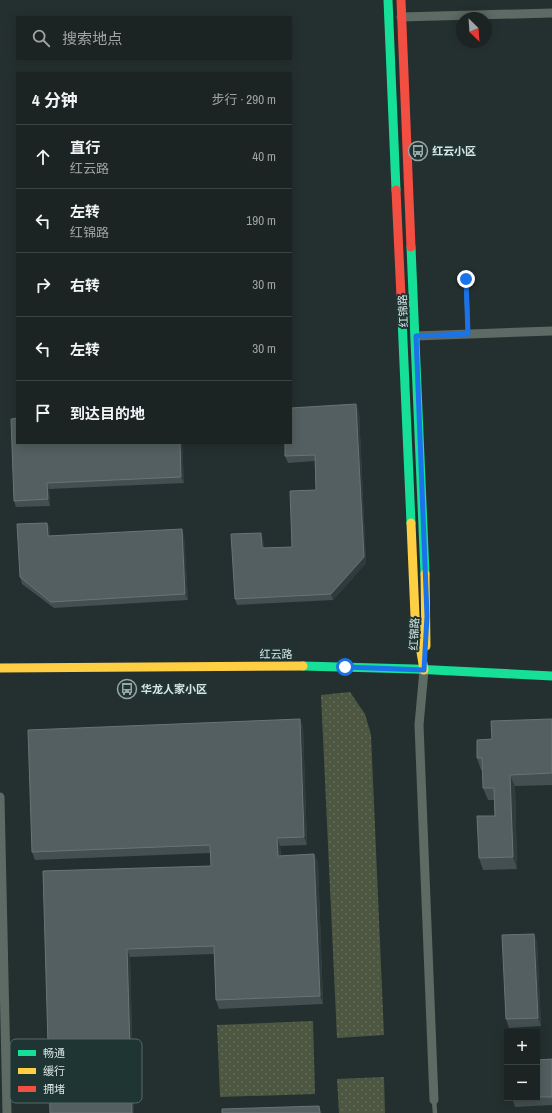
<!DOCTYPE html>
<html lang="zh">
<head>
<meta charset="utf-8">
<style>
	:root { --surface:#1b2423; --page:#242c2b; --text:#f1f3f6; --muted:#a0a4a6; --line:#394141 }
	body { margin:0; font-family:"Archivo Narrow","Noto Sans SC",sans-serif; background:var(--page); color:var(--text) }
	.controls { position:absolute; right:12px; bottom:12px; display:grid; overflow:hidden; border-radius:0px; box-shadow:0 2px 10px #0003 }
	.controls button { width:36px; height:36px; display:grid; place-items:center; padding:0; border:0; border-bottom:1px solid var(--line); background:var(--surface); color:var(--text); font:20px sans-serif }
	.compass { position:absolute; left:456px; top:12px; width:36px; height:36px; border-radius:50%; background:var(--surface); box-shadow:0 2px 10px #0003; rotate:155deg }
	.stop { position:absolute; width:12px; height:12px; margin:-9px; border:3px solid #1a73e8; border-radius:50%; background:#fff }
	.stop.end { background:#1a73e8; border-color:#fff; box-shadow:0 1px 4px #0008 }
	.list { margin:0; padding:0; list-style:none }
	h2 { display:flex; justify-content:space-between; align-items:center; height:52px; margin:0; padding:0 16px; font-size:17px }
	h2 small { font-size:13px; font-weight:400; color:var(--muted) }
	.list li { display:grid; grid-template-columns:26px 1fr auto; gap:12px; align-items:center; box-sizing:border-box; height:64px; padding:0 16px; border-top:1px solid var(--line) }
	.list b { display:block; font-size:15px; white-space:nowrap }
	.list p { margin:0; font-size:13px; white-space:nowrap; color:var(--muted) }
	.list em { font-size:13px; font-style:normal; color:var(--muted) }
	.icon { flex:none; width:22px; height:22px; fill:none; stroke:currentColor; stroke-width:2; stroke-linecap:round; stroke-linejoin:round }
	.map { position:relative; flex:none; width:552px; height:1113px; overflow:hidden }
	.search { position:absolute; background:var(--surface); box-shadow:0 2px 10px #0003; left:16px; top:16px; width:276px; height:44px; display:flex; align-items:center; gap:10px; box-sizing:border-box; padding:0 14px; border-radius:0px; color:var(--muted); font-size:15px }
	.panel { position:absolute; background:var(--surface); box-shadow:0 2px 10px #0003; left:16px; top:72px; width:276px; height:372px; border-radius:0px }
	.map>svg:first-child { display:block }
	.grass { fill:url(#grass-dots) }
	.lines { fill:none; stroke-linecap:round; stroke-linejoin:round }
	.lane { stroke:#5e6a64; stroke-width:4.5 }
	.street { stroke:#5e6a64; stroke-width:9 }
	.fast { stroke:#16e098; stroke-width:9 }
	.slow { stroke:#ffcf43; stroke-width:9 }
	.jam { stroke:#f24e42; stroke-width:9 }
	.wall { fill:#434f50 }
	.shaded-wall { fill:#303c3c }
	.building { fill:#535f60; stroke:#687475 }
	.route { stroke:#1a73e8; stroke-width:5 }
	.labels { text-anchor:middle; stroke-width:4; stroke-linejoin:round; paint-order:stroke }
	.poi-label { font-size:11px; font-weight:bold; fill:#d8e5e4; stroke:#1f3533; text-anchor:start }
	.street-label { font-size:11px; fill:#d8e5e4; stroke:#1f3533 }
	.key { fill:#1f3533; stroke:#566a68; stroke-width:1 }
	.key-label { font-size:11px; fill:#d8e5e4 }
</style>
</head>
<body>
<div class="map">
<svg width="552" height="1113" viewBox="0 0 552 1113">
	<defs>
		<pattern id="grass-dots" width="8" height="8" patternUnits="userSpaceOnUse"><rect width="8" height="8" fill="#4d5640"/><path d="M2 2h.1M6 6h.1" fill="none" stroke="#666e5b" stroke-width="1.8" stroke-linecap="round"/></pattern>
	</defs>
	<rect width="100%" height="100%" fill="#24302f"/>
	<!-- grass -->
	<path class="grass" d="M350,692l15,22 6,21 13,300 -47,3 -16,-343z
		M313,1021l2,73 -95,3 -3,-72z
		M384,1077l1,36h-46l-2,-34z"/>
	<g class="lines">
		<!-- lane -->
		<path class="lane" d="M466,279l2,55
			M434,1100l1,13"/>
		<!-- street -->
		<path class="street" d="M401,17l151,-4
			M416,336l136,-5
			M424,670l-5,55 15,375
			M0,797l7,316"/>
		<!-- fast -->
		<path class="fast" d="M388,0l8,190
			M411,247l14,327
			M402,318l9,205
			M303,666l111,3 138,7"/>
		<!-- slow -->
		<path class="slow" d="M411,523l4,93 9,54
			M425,574l1,72
			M0,668l303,-2"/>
		<!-- jam -->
		<path class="jam" d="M401,0l10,247
			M396,190l6,128"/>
	</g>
	<!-- wall -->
	<path class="wall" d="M359,411l7,152 -33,37 -96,5 -2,-6 28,-60 1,9 28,-1 24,-57 -1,-29 -27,2 -3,-7z
		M17,443h165l2,40 -135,6 1,17 -34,1 -2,-6z
		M47,523l3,6v7l134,-1 4,65 -134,8 -32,-24 -2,-7z
		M300,719l3,8 4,118 -27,1 1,10 33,-2 4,9 5,141 -104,5 -3,-9 -2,-46 -84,3 4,156h-84l-7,-242 168,-5 -1,-13 -175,7 -3,-8z
		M552,719v66l-37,1 2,83 -34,1 -4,-12 16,-42 -1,-16h-6l-5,-12v-18h-2l-4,-12 15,-19z
		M534,934l3,8 4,84 -32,2 -3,-9z
		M552,1059v46l-37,2 -3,-9h25v-38z"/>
	<!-- shaded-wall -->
	<path class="shaded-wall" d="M356,404l3,7 7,152 -33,37 -2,-6z
		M180,443h2l2,40 -3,-6z
		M47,483l2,6 1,17 -2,-7z
		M47,523l3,6v14l-2,-7z
		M182,529l2,6 4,65 -3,-6z
		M261,533l2,6 1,16 -2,-7z
		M300,719l3,8 4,118 -3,-8z
		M510,775l5,11 2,83 -4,-12z
		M277,838l3,8 1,18 -3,-8z
		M314,854l4,9 5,141 -3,-8z
		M534,934l3,8 4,84 -3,-8z
		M127,949l3,8 4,156h-2z
		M319,1106l3,7h-2z"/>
	<!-- building -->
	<path class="building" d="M356,404l8,153 -33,37 -96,5 -4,-65 30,-1 1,15 30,-1 -2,-56 26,-1 -1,-35 -30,1v-13h6v-35z
		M17,418v25h163l1,34 -134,6 1,16 -34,2 -3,-82z
		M47,523l1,13 134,-7 3,65 -134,8 -31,-25 -3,-53z
		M300,719l4,118 -27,1 1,18 36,-2 6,142 -104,4 -2,-54 -87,3 5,164h-82l-7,-242 168,-5 -1,-21 -178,7 -4,-122z
		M552,719v54l-42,2 3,82 -34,1 -2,-42h18l-1,-28h-11l-1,-30h-5v-18l15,-1 -1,-18z
		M534,934l4,84 -32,1 -4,-84z
		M552,1059v38h-15v-37z
		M319,1106l1,7h-98v-4z"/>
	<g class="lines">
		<!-- route -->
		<path class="route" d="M345,667l79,3 3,-54 -11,-280 52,-2 -2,-55"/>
	</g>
	<!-- icons -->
	<defs>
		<g id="bus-ring" transform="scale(1)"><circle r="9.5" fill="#1f3533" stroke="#99a6a5" stroke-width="1.5"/><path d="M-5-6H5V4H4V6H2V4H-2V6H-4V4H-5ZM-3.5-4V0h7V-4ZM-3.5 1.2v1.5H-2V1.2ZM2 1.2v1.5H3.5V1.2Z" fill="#99a6a5"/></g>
	</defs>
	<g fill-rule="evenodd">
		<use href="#bus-ring" x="418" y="151"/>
		<use href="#bus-ring" x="127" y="689"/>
	</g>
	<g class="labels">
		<!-- poi labels -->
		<g class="poi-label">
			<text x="432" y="155">红云小区</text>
			<text x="141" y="693">华龙人家小区</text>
		</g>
		<!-- street labels -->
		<g class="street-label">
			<text transform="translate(403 311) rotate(-93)" y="4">红锦路</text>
			<text transform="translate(414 634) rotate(-87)" y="4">红锦路</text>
			<text x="276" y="658">红云路</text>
		</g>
	</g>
	<!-- legend -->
	<rect x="10" y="1039" width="132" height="64" rx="6" class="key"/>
	<rect x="18" y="1050" width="18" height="6" fill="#16e098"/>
	<rect x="18" y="1068" width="18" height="6" fill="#ffcf43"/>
	<rect x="18" y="1086" width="18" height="6" fill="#f24e42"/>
	<g class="key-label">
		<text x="43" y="1057">畅通</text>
		<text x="43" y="1075">缓行</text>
		<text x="43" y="1093">拥堵</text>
	</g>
</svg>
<div class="controls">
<button>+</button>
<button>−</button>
</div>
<svg class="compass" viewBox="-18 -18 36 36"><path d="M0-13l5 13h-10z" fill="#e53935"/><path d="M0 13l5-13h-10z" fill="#a0a4a6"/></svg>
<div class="stop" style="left:345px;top:667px"></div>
<div class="stop end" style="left:466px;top:279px"></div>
<div class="search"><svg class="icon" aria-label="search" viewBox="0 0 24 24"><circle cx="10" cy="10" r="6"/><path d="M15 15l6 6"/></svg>搜索地点</div>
<section class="panel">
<h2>4 分钟<small>步行 · 290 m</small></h2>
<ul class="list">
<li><svg class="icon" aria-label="ahead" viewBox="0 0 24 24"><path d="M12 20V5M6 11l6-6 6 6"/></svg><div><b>直行</b><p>红云路</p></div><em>40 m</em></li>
<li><svg class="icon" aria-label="left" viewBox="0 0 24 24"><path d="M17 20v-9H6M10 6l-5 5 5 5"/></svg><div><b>左转</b><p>红锦路</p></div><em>190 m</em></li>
<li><svg class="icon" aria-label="right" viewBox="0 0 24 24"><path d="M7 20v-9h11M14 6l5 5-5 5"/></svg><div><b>右转</b></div><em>30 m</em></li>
<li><svg class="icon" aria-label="left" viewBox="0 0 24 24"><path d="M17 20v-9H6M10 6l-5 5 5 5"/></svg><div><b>左转</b></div><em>30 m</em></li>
<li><svg class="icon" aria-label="arrive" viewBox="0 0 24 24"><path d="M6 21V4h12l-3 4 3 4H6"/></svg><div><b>到达目的地</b></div></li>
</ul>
</section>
</div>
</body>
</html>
